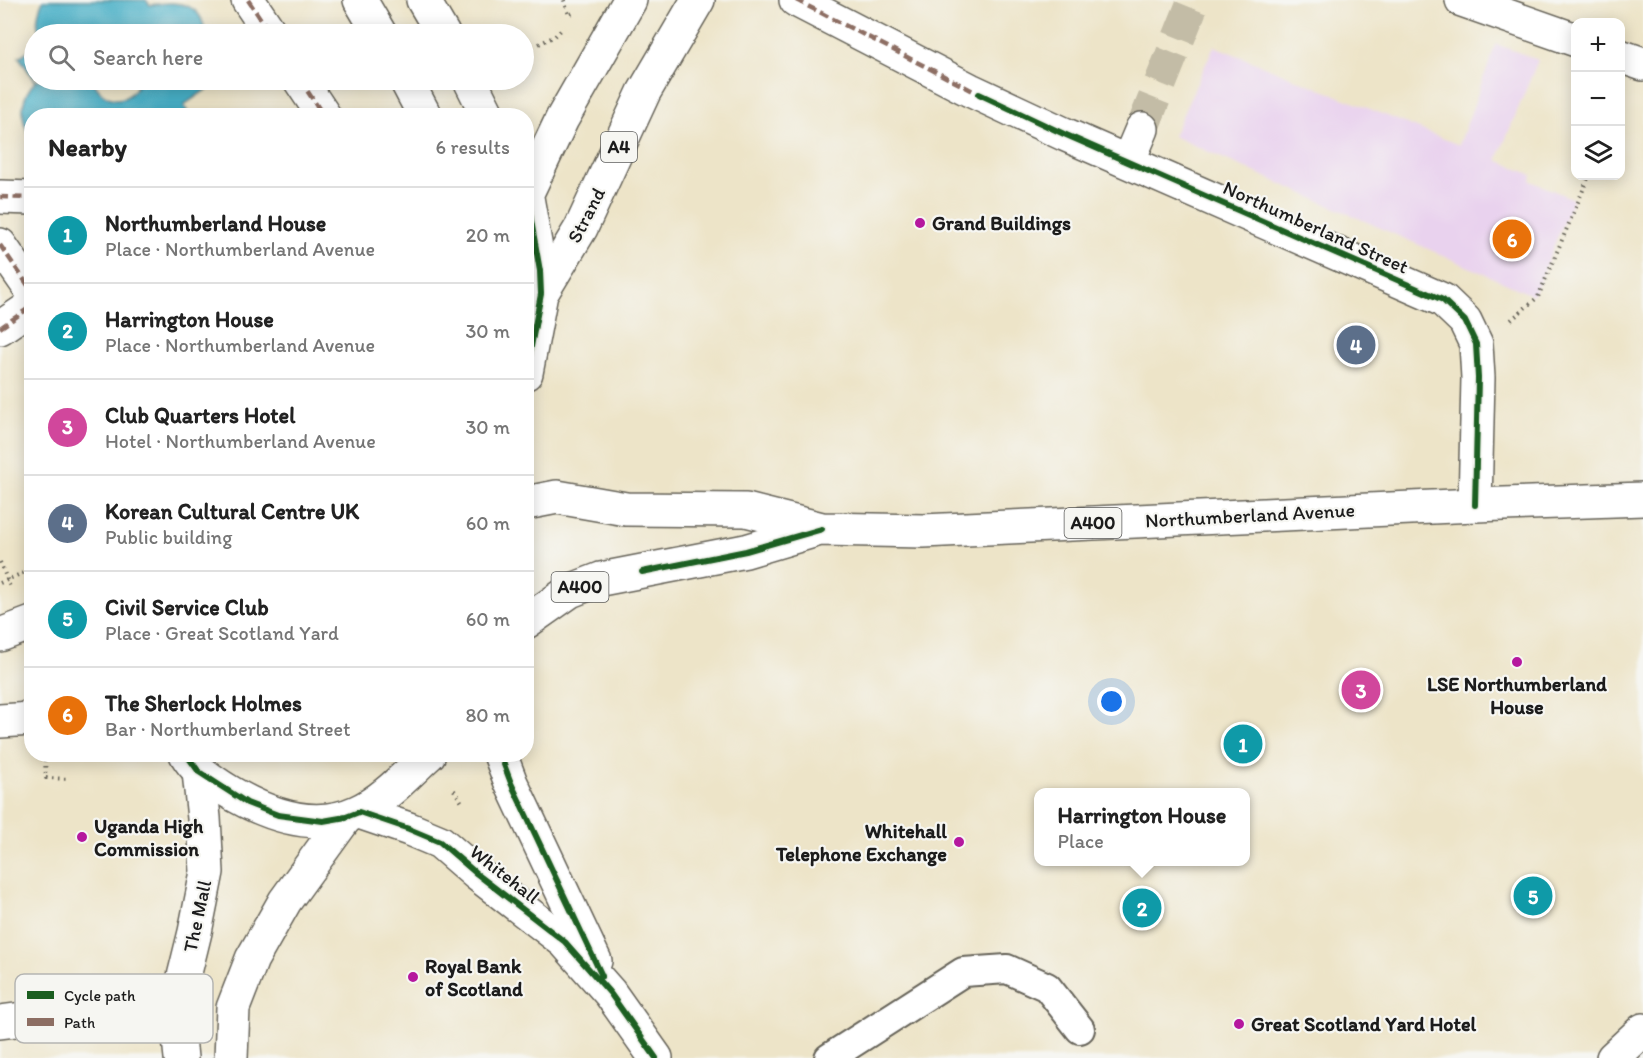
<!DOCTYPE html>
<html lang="en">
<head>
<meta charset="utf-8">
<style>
	:root { --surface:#fff; --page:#f2f2f2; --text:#222; --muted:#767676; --line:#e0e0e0; --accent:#ea580c }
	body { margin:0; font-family:Itim,sans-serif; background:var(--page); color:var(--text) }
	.controls { position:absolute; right:18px; top:18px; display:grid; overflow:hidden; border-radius:12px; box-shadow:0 3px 15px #0003 }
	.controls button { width:54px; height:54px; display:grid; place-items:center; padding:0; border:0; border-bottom:2px solid var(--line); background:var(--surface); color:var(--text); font:30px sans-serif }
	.you { position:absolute; left:1112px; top:702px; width:21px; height:21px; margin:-15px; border:4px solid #fff; border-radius:50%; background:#1a73e8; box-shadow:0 0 0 9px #1a73e833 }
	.badge { display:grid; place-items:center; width:39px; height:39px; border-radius:50%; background:var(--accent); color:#fff; font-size:20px; font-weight:700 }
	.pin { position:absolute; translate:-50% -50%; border:3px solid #fff; box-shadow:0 2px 6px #0006 }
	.popup { position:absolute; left:1034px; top:788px; width:216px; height:78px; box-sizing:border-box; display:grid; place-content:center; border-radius:12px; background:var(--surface); filter:drop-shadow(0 2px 4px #0005); font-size:20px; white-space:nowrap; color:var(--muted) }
	.popup b { font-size:22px; color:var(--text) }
	.popup::after { content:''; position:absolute; left:50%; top:100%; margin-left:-12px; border:12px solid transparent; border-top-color:var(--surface) }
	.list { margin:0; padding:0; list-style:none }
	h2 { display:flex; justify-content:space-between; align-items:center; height:78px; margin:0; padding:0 24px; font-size:26px }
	h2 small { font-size:20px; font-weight:400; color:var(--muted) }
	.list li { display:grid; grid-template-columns:39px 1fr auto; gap:18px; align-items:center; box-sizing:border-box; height:96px; padding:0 24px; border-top:2px solid var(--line) }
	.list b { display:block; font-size:22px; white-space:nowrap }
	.list p { margin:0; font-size:20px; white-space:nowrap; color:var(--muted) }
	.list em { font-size:20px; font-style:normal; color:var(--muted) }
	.icon { flex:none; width:33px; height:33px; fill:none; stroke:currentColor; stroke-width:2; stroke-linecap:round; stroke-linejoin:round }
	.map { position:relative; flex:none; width:1643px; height:1058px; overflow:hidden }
	.search { position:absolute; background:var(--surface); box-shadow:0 3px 15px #0003; left:24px; top:24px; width:510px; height:66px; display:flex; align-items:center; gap:15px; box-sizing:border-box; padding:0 21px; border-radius:33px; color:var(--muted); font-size:22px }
	.panel { position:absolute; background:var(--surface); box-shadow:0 3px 15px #0003; left:24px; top:108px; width:510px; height:654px; border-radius:24px }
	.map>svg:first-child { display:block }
	.built { fill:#e9d2ee }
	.water { fill:#47afc6; stroke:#326671; stroke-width:1.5 }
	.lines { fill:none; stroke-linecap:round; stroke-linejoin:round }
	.street-tunnel { stroke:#c3bca6; stroke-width:33; stroke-dasharray:33 16; stroke-linecap:butt }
	.lane-casing { stroke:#656258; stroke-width:32 }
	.street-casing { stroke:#656258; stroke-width:36 }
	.secondary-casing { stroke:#656258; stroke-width:36 }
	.primary-casing { stroke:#656258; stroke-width:36 }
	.path { stroke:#656258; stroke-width:4; stroke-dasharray:1.5 4.5; stroke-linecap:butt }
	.lane { stroke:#fff; stroke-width:28 }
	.street { stroke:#fff; stroke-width:33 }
	.secondary { stroke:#fff; stroke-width:33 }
	.primary { stroke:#fff; stroke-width:33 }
	.quiet { stroke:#8d6e63; stroke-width:4.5; stroke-dasharray:9 4.5; stroke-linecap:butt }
	.cycleway-casing { stroke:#f6f6f2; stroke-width:10 }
	.cycleway { stroke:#1b5e20; stroke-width:6 }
	.poi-dot { fill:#b5179e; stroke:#f6f6f2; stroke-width:2 }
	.labels { text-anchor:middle; stroke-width:4.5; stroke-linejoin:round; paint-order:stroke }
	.shield { fill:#f6f6f2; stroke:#5d5d5c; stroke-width:1.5 }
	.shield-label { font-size:18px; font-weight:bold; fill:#1c1c1c }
	.street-label { font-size:20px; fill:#1c1c1c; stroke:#f6f6f2 }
	.poi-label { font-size:20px; font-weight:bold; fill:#1c1c1c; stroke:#f6f6f2; text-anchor:start }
	.key { fill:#f6f6f2; stroke:#b5b5b2; stroke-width:1.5 }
	.key-label { font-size:16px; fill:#1c1c1c }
</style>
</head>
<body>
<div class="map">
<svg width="1643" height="1058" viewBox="0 0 1643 1058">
	<rect width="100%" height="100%" fill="#f6f6f2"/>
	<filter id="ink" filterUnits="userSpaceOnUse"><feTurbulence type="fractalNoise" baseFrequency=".0167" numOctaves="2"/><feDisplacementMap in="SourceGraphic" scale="12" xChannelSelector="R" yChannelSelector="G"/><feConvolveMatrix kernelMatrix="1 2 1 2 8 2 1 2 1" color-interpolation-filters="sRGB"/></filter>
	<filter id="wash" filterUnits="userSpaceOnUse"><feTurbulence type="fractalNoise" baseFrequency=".008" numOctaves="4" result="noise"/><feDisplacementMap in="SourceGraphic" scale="24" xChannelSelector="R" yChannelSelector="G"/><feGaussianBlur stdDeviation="1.35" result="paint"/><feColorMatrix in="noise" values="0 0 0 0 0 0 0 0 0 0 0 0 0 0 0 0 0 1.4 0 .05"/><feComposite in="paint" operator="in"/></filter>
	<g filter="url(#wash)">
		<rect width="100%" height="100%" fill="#ede4c8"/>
		<!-- built -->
		<path class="built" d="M1496,44l42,16 -41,100 35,15 -1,6 42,18 -38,93 -3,3 -359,-159 41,-90 245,99z"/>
		<!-- water -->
		<path class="water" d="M43,0h103l4,5c26,-5 53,-3 55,29h-165c-5,-11 -2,-23 3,-34z
			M34,47v32l-15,-22z
			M35,80h58c9,24 39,26 46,0h61l7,9 -23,16 5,10 -157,1 -1,21c-12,-17 -11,-41 5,-56z"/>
	</g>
	<g filter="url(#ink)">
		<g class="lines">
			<!-- street-tunnel -->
			<path class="street-tunnel" d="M1142,129l52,-129"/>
			<!-- lane casing -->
			<g class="lane-casing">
				<path id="lane" d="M829,1058l134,-86 44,-3 40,18 33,42"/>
			</g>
			<!-- street casing -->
			<g class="street-casing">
				<path id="street" d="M248,0l23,34
					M796,0l174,90 94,44 379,166 22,21 11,23 2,34 -3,127
					M1462,0l114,40
					M1620,56l23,8
					M300,80l24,36
					M1128,162l14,-33
					M0,197l32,1
					M0,245l32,46
					M0,328l32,-22
					M0,1022c59,-8 117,-13 176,-13
					M1613,1058l30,-28"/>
			</g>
			<!-- secondary casing -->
			<g class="secondary-casing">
				<path id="secondary" d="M181,1058l-5,-49 19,-77 12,-60 -3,-54 -5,-46
					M231,1058l2,-50 19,-49 33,-58 61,-84"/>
			</g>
			<!-- primary casing -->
			<g class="primary-casing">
				<path id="primary" d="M360,0l20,34
					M423,0l20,34
					M406,80l19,36
					M470,80l18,36
					M526,192l14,79 1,23
					M526,195l36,-76 68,-119
					M526,373l15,-79 40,-66 63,-136 54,-92
					M526,503l31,-6 69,12 120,1 76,19 101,2 552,-26 168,-6
					M526,622l44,-31 31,-12 145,-28 74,-22
					M0,635l32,-12
					M0,721l32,-2
					M186,754c9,16 22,24 37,34 38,24 89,45 134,24 26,-11 51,-39 72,-58
					M500,754l11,29 84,178
					M359,812l50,17 31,13 37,32 88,68 45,51 46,65"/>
			</g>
			<!-- path -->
			<path class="path" d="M564,0l5,15 4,-2
				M539,44l16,-8 7,-7
				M1511,320l27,-23 51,-121
				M0,562l10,25
				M0,583l32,-14
				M45,760l1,18 23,1
				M454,790l9,14"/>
			<!-- lane -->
			<use href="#lane" class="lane"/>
			<!-- street -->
			<use href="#street" class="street"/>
			<!-- secondary -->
			<use href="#secondary" class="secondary"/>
			<!-- primary -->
			<use href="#primary" class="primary"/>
			<!-- quiet -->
			<path class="quiet" d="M248,0l23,34
				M796,0l183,94
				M300,80l24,36
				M305,116l13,-10
				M0,197l32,1
				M0,245l32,46
				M0,328l32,-22"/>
			<!-- cycleway casing -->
			<g class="cycleway-casing">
				<path id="cycleway" d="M979,94l85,40 379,166 22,21 11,23 2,34 -3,127
					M526,192l14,79 1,23 -15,79
					M642,572l104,-21 76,-22
					M186,754l13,18 48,31 31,12 45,6 23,-4 13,-5 50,17 31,13 37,32 88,68 45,51 46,65
					M500,754l11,29 91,193"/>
			</g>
			<!-- cycleway -->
			<use href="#cycleway" class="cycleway"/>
		</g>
	</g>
	<!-- markers -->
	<g class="poi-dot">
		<circle cx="920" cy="223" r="6"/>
		<circle cx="1517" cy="662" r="6"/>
		<circle cx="82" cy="837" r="6"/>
		<circle cx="959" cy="842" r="6"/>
		<circle cx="413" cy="977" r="6"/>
		<circle cx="1239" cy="1024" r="6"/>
	</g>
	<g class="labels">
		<!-- shield labels -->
		<g class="shield">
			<rect x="601" y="132" width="36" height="30" rx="4.5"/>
			<rect x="1064.5" y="508" width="57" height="30" rx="4.5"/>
			<rect x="551.5" y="572" width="57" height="30" rx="4.5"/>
		</g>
		<g class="shield-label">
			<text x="619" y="153">A4</text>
			<text x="1093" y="529">A400</text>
			<text x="580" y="593">A400</text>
		</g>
		<!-- street labels -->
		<g class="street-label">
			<text transform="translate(586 215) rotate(-63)" y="7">Strand</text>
			<text transform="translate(1316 227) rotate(24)" y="7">Northumberland Street</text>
			<text transform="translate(1250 515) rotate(-3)" y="7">Northumberland Avenue</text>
			<text transform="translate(505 874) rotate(38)" y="7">Whitehall</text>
			<text transform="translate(197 916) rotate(-78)" y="7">The Mall</text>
		</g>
		<!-- poi labels -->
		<g class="poi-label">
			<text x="932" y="230">Grand Buildings</text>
			<text x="1517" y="691" text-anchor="middle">LSE Northumberland<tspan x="1517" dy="23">House</tspan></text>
			<text x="94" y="833">Uganda High<tspan x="94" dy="23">Commission</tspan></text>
			<text x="947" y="838" text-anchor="end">Whitehall<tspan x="947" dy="23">Telephone Exchange</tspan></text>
			<text x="425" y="973">Royal Bank<tspan x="425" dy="23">of Scotland</tspan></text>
			<text x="1251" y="1031">Great Scotland Yard Hotel</text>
		</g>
	</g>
	<!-- legend -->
	<rect x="15" y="974" width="198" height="69" rx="9" class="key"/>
	<rect x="27" y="991" width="27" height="8" fill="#1b5e20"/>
	<rect x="27" y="1018" width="27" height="8" fill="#8d6e63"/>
	<g class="key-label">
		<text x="64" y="1001">Cycle path</text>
		<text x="64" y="1028">Path</text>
	</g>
</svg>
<div class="controls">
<button>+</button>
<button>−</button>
<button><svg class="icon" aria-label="layers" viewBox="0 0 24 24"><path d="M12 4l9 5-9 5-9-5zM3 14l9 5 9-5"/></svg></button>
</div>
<div class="you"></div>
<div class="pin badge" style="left:1243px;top:744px;background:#0f9aa8">1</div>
<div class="pin badge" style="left:1142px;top:908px;background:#0f9aa8">2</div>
<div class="popup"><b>Harrington House</b>Place</div>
<div class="pin badge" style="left:1361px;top:690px;background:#d1479c">3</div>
<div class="pin badge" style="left:1356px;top:345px;background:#5c6f8a">4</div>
<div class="pin badge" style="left:1533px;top:896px;background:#0f9aa8">5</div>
<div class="pin badge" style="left:1512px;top:239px;background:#e8710a">6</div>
<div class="search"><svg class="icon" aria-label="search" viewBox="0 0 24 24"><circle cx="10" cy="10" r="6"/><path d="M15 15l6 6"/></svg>Search here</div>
<section class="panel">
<h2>Nearby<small>6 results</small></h2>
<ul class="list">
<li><span class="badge" style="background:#0f9aa8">1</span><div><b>Northumberland House</b><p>Place · Northumberland Avenue</p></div><em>20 m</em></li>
<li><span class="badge" style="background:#0f9aa8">2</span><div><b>Harrington House</b><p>Place · Northumberland Avenue</p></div><em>30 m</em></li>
<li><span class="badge" style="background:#d1479c">3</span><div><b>Club Quarters Hotel</b><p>Hotel · Northumberland Avenue</p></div><em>30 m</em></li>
<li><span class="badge" style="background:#5c6f8a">4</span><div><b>Korean Cultural Centre UK</b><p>Public building</p></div><em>60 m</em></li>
<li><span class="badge" style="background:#0f9aa8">5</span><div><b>Civil Service Club</b><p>Place · Great Scotland Yard</p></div><em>60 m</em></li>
<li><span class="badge" style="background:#e8710a">6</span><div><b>The Sherlock Holmes</b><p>Bar · Northumberland Street</p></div><em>80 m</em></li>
</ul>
</section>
</div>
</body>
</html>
